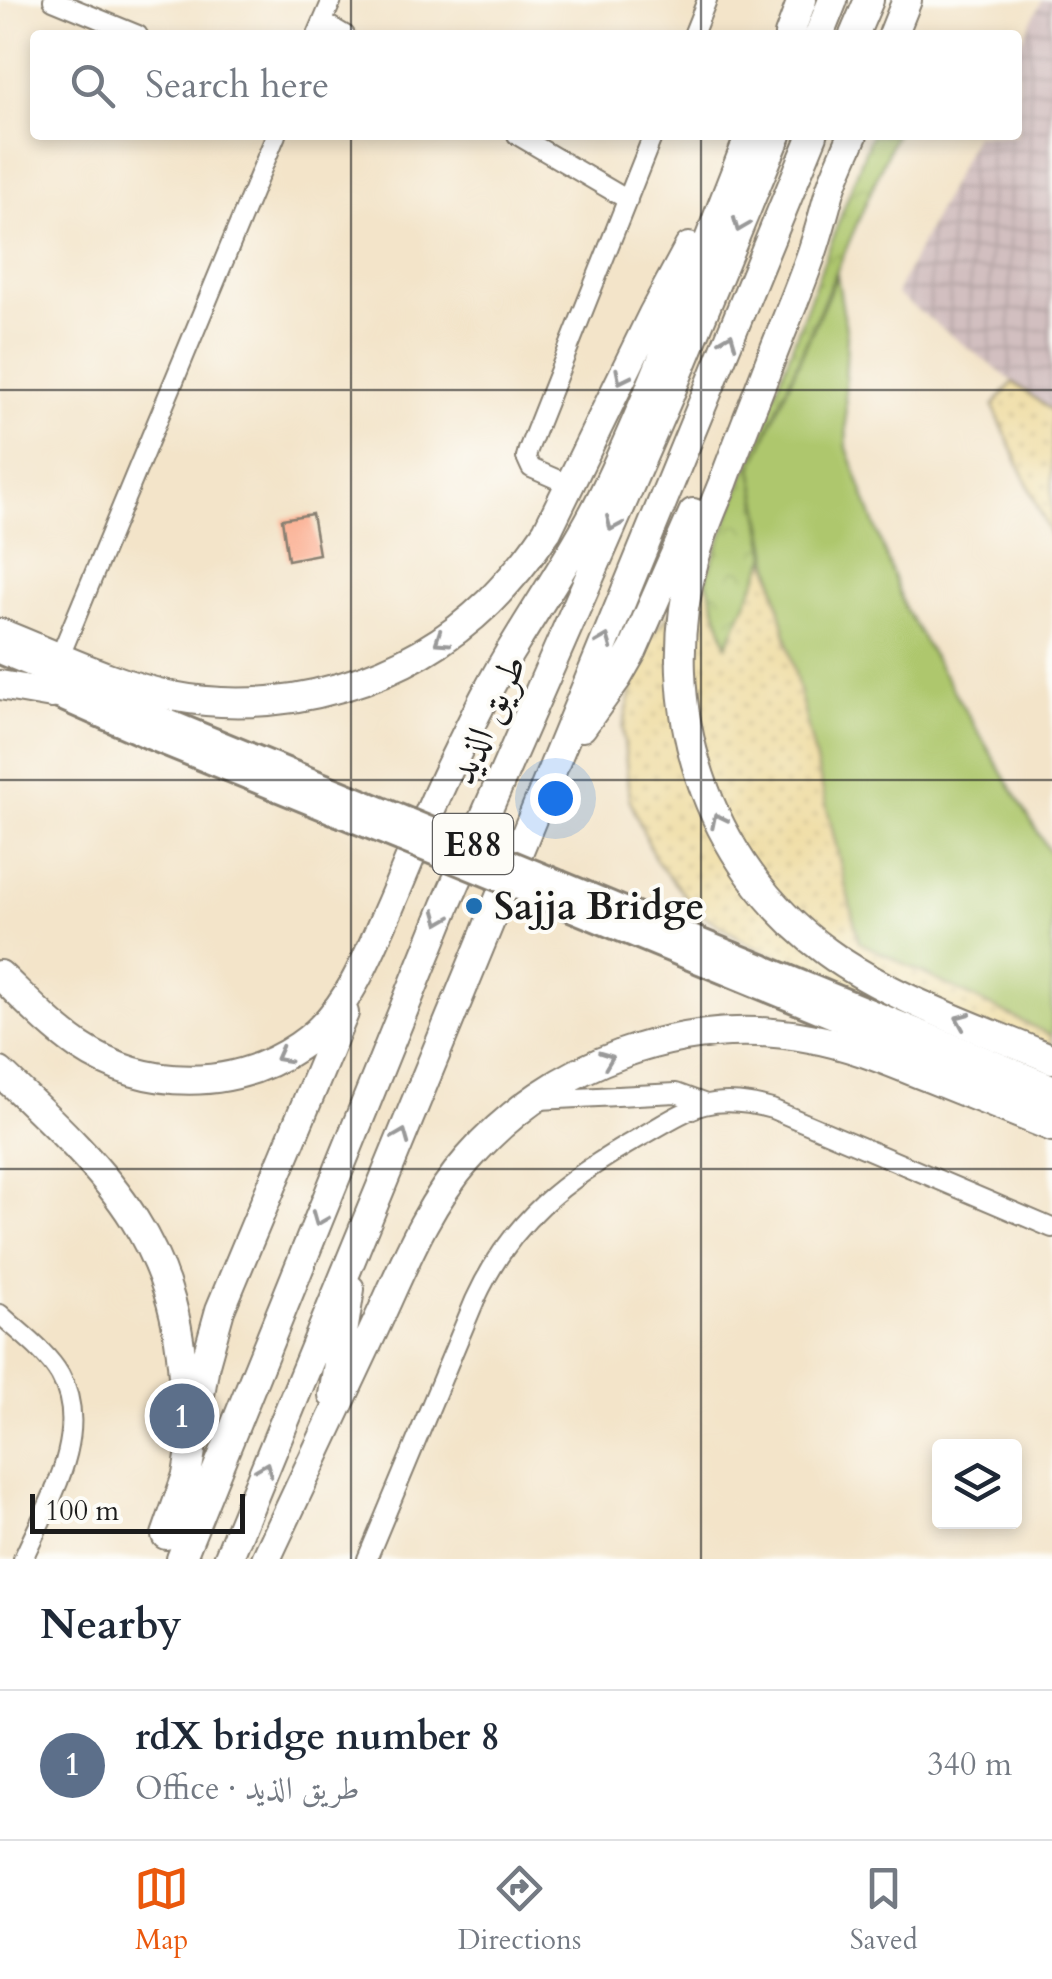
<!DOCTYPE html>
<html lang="en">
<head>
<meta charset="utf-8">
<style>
	:root { --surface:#fff; --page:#f6f6f7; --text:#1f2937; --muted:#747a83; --line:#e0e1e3; --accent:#ea580c }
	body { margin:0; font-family:Cardo,Amiri,serif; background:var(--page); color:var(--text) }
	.controls { position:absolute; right:30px; bottom:30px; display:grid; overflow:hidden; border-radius:10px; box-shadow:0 5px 15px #0003 }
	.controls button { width:90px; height:90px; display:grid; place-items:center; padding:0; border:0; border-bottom:2px solid var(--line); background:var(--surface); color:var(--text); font:50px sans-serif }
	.scale { position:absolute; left:30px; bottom:25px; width:215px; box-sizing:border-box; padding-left:10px; border:5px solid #1c1c1c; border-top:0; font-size:28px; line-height:35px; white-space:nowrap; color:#1c1c1c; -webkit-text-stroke:8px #fdfcf7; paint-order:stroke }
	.you { position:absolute; left:555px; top:798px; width:35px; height:35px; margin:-25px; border:8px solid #fff; border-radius:50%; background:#1a73e8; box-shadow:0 0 0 15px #1a73e833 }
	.badge { display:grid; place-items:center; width:65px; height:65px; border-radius:50%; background:var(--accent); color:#fff; font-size:32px; font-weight:700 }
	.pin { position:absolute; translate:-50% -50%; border:5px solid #fff; box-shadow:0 2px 10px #0006 }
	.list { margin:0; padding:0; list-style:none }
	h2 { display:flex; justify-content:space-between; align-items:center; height:130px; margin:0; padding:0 40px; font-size:42px }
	h2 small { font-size:32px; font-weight:400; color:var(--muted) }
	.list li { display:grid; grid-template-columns:65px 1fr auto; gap:30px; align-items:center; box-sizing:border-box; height:150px; padding:0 40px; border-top:2px solid var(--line) }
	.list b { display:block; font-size:38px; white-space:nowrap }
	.list p { margin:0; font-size:32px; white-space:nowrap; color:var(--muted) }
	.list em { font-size:32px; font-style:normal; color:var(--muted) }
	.icon { flex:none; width:55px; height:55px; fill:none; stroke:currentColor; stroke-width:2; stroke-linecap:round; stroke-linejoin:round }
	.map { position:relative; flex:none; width:1052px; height:1559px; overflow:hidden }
	.search { position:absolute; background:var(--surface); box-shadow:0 5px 15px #0003; left:30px; right:30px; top:30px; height:110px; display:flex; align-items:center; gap:25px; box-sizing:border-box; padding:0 35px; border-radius:10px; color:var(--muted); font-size:38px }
	.sheet { height:280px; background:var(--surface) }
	nav { display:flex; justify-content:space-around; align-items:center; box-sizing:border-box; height:140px; border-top:2px solid var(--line); background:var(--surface); font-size:28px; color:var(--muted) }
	nav a { display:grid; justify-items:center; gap:5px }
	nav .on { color:var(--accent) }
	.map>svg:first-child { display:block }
	.industrial { fill:url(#industrial-grid) }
	.green { fill:#aec76d; stroke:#657244; stroke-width:2.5 }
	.sand { fill:url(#sand-dots); stroke:#857b5d; stroke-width:2.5 }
	.park { fill:url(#park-crowns); stroke:#657244; stroke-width:2.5 }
	.building { fill:#fbaf92 }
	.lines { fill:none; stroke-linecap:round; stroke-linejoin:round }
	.minor-casing { stroke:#888072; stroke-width:22 }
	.major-casing { stroke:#888072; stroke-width:28 }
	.highway-casing { stroke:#888072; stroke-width:32 }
	.minor { stroke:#fff; stroke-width:18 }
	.major { stroke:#fff; stroke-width:22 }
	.highway { stroke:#fff; stroke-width:28 }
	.major-bridge-casing { stroke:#888072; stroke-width:28; stroke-linecap:butt }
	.major-bridge { stroke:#fff; stroke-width:22 }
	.oneway { stroke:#999 }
	.grid { fill:none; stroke:#1c1c1c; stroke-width:2.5; stroke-opacity:0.55 }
	.poi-dot { fill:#1f6fb2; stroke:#fdfcf7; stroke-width:4 }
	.labels { text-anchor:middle; stroke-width:8; stroke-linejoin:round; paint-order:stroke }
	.shield { fill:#fdfcf7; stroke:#605f5e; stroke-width:2.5 }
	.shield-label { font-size:35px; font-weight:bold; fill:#1c1c1c }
	.street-label { font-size:38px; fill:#1c1c1c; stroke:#fdfcf7 }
	.poi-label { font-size:38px; font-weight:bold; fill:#1c1c1c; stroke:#fdfcf7; text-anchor:start }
</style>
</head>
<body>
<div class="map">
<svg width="1052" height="1559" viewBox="0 0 1052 1559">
	<defs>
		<pattern id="industrial-grid" width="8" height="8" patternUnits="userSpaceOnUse" patternTransform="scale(2.5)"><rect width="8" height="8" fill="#d2bfc0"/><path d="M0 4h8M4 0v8" fill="none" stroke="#b4a4a4"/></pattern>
		<pattern id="sand-dots" width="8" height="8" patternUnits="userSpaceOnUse" patternTransform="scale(2.5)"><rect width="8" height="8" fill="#eeda9e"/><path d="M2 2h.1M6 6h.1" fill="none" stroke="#ccba88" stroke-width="1.8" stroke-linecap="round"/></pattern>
		<pattern id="park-crowns" width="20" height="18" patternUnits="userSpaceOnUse" patternTransform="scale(2.5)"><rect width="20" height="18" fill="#aec76d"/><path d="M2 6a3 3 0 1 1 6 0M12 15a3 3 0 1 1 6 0" fill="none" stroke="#95aa5e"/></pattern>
	</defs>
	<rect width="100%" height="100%" fill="#fdfcf7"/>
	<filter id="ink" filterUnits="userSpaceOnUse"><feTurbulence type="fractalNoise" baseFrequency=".01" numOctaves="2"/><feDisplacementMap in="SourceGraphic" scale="20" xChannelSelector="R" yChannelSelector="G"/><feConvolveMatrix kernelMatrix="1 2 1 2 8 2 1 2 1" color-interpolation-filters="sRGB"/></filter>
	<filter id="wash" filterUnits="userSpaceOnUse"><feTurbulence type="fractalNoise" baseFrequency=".0048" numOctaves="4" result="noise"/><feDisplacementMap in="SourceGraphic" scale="40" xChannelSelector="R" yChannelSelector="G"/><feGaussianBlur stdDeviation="2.25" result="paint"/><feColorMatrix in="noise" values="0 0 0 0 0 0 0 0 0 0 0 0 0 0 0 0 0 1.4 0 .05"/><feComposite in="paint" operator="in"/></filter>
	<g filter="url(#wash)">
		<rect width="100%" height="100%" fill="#f3e4c9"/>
		<!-- industrial -->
		<path class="industrial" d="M1042,0h10v411l-156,-117 79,-159h42v-85z"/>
		<!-- green -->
		<path class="green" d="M837,275l10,60 -2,55 2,58 58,161 147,247v184l-207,-91 -93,-481z"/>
		<!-- sand -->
		<path class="sand" d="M1013,382l39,29v128l-59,-133z
			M767,556l92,386 193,94v48l-196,-68 -53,-47 -51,-23 -54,-34 -43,-53 -26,-61 -6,-70 20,-86 63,-64 21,65z"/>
		<!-- park -->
		<path class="park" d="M871,135h24l-143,333 15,88 -40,89 -21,-67z"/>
		<g id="blocks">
			<!-- building -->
			<path class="building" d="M312,514l7,40 -31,6 -6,-41z"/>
		</g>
	</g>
	<g filter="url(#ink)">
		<use href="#blocks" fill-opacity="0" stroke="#888072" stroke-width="2.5"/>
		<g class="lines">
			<!-- minor casing -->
			<g class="minor-casing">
				<path id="minor" d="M53,0l85,35
					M323,22l22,13
					M317,35l15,-35
					M693,35l14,-35
					M517,135l111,65
					M570,485l-39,-17 -5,-11 2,-7 125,-315
					M60,656l216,-521
					M539,1100l137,-7 30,11
					M0,1314c20,19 46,37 60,61 33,59 -13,129 -37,184
					M367,1559l108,-259c37,-81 91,-121 167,-164 20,-11 40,-25 62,-31 23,-6 46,-2 68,4l280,119"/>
			</g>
			<!-- major casing -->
			<g class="major-casing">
				<path id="major" d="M0,652l408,168
					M36,687l113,50 253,103
					M561,883l491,203
					M556,903l496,204"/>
			</g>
			<!-- highway casing -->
			<g class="highway-casing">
				<path id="highway" d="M789,35l13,-35
					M819,35l14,-35
					M854,35l15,-35
					M893,35l14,-35
					M853,135c-8,19 -17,37 -23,56 -7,25 -13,49 -22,73 -11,31 -24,61 -36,92 -16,42 -33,84 -49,127 -10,25 -22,51 -29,78 -40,142 12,303 133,391 63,46 152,76 225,107
					M0,633c56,22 113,51 172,63 111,22 236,-15 317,-94 22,-22 41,-46 58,-71l106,-217 36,-67
					M0,685l52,9
					M582,727l35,-49 16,-28 60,-137
					M0,975c25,24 50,51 79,71 67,45 154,45 220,0 48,-32 68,-88 90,-138 20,-46 38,-93 60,-139 21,-43 41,-86 67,-127 29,-48 60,-93 85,-143 56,-116 101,-244 149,-364
					M0,1072c111,105 184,173 184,336
					M333,1395l17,-106
					M166,1535l21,-60 18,-111 15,-54 124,-297
					M181,1559l265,-654 222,-507 109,-263
					M228,1559l585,-1424
					M266,1559c36,-78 73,-156 110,-234 26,-56 50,-119 92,-166 83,-96 215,-145 342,-121 40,7 77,23 115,38 42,17 85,34 127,51"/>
			</g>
			<!-- minor -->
			<use href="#minor" class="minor"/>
			<!-- major -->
			<use href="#major" class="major"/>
			<!-- highway -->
			<use href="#highway" class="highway"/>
			<!-- major-bridge casing -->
			<g class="major-bridge-casing">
				<path id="major-bridge" d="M408,820l153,63
					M402,840l154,63"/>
			</g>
			<!-- major-bridge -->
			<use href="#major-bridge" class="major-bridge"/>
		</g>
		<!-- one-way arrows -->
		<defs><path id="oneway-chevron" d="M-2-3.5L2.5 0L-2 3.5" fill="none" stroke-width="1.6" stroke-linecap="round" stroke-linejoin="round" transform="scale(2.5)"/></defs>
		<g class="oneway">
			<use href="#oneway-chevron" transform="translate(740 225) rotate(112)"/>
			<use href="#oneway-chevron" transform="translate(729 340) rotate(-68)"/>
			<use href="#oneway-chevron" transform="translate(622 377) rotate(116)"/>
			<use href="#oneway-chevron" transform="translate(613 524) rotate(114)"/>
			<use href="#oneway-chevron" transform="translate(441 640) rotate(146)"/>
			<use href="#oneway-chevron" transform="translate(605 641) rotate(-68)"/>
			<use href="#oneway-chevron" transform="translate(718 820) rotate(-116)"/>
			<use href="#oneway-chevron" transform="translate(441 918) rotate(112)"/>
			<use href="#oneway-chevron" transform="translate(962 1020) rotate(-157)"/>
			<use href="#oneway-chevron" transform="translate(282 1056) rotate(152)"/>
			<use href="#oneway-chevron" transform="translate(607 1059) rotate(-21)"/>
			<use href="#oneway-chevron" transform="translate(402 1136) rotate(-68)"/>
			<use href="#oneway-chevron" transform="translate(319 1219) rotate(112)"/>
			<use href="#oneway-chevron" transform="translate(265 1469) rotate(-68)"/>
		</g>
	</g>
	<!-- grid -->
	<path class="grid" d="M351,0v35M701,0v35M351,135v1424M701,135v1424M0,390h1052M0,780h1052M0,1169h1052"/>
	<!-- markers -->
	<circle class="poi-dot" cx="474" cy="906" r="10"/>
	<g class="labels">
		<!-- shield labels -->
		<rect class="shield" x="433" y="814" width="80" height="60" rx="8"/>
		<g class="shield-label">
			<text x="473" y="856">E88</text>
		</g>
		<!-- street labels -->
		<g class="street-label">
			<text transform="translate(487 719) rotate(-66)" y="13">طريق الذيد</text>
		</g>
		<!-- poi labels -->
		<g class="poi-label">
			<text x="494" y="919">Sajja Bridge</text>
		</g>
	</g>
</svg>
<div class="controls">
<button><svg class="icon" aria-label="layers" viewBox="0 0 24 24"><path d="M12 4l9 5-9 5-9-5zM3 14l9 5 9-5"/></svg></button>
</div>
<div class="scale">100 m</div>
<div class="you"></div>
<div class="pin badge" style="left:182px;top:1416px;background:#5c6f8a">1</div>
<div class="search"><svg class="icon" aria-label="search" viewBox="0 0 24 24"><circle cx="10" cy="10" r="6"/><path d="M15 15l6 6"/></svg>Search here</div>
</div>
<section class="sheet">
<h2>Nearby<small></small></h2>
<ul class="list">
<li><span class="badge" style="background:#5c6f8a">1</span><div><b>rdX bridge number 8</b><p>Office · طريق الذيد</p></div><em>340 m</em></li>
</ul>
</section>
<nav>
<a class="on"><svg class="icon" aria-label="map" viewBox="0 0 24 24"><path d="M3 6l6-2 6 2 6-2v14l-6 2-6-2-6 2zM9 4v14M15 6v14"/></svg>Map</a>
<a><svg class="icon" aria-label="directions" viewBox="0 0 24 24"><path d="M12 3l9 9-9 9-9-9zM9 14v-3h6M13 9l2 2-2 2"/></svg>Directions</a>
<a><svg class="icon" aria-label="saved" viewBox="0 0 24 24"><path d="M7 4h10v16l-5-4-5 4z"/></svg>Saved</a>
</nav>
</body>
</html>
